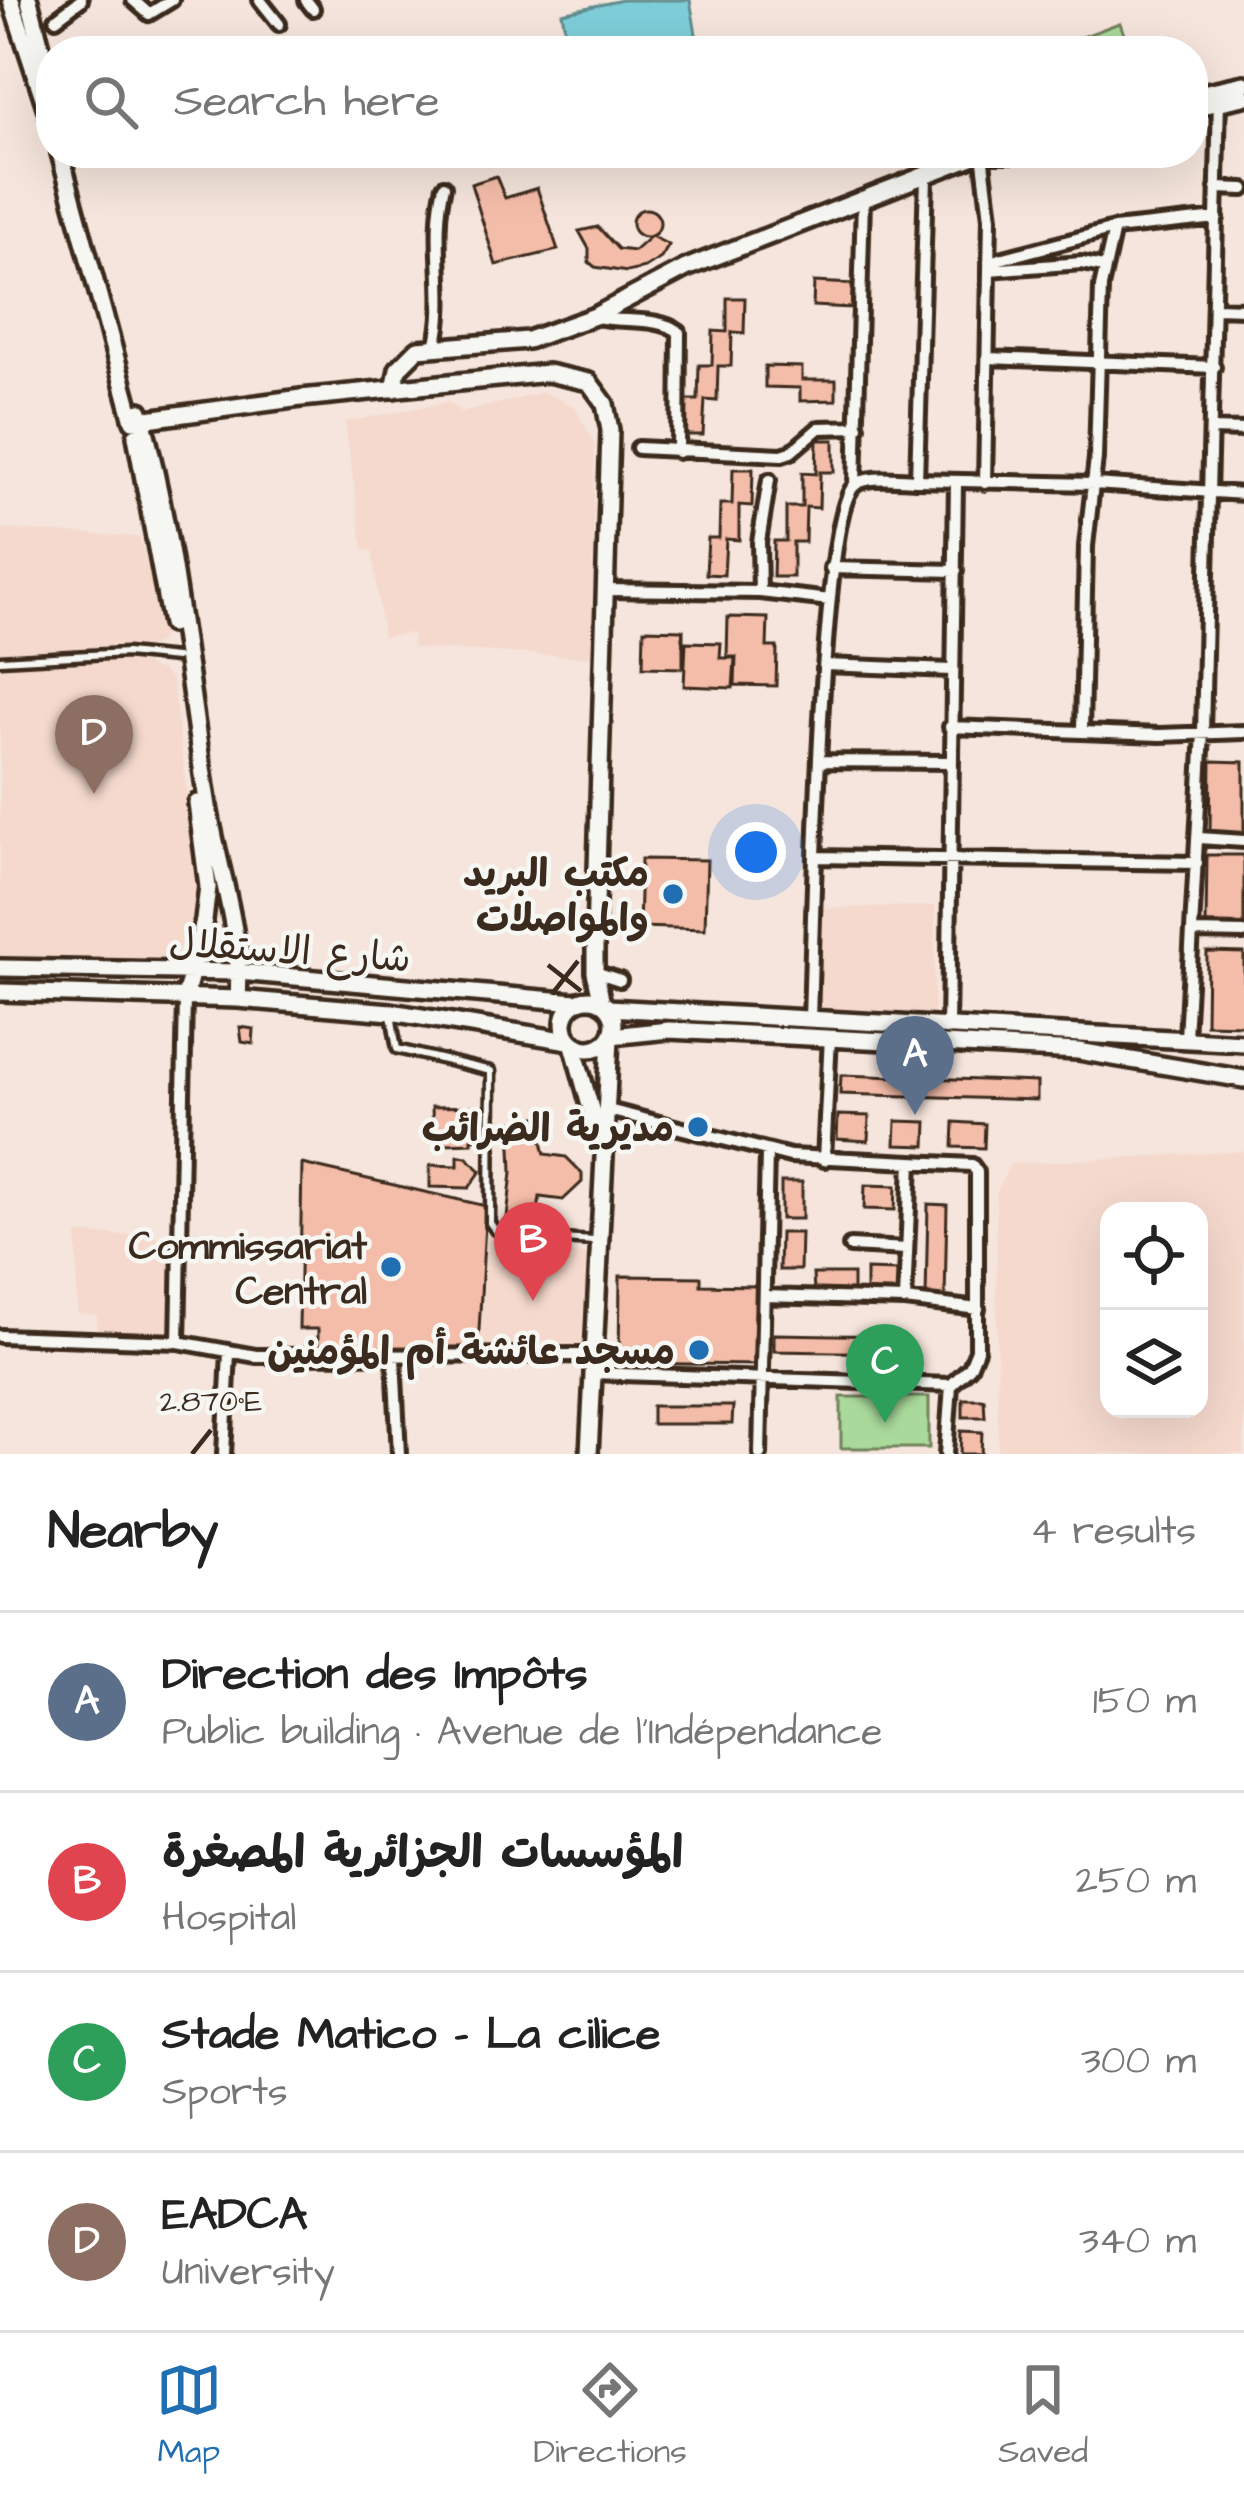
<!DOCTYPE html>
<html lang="en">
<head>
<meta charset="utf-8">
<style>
	:root { --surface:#fff; --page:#f2f2f2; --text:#222; --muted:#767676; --line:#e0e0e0; --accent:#1f6fb2 }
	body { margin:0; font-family:"Architects Daughter","Playpen Sans Arabic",sans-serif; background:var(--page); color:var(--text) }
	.controls { position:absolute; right:36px; bottom:36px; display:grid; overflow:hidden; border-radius:24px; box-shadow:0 12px 48px #0002 }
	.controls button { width:108px; height:108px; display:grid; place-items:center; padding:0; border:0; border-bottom:3px solid var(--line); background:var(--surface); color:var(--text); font:60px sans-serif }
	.you { position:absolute; left:756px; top:852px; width:42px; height:42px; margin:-30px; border:9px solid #fff; border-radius:50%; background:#1a73e8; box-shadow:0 0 0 18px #1a73e833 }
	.badge { display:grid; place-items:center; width:78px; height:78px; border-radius:50%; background:var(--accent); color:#fff; font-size:39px; font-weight:700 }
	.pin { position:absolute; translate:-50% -99px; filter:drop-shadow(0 3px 6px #0008) }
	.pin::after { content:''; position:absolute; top:63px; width:42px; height:36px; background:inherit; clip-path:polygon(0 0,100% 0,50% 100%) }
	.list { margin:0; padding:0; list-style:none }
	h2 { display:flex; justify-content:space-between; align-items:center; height:156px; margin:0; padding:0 48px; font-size:51px }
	h2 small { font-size:39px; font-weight:400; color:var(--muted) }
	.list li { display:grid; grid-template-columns:78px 1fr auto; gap:36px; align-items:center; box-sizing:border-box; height:180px; padding:0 48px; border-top:3px solid var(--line) }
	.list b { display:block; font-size:45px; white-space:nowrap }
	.list p { margin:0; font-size:39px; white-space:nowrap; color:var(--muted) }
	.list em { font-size:39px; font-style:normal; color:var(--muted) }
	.icon { flex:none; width:66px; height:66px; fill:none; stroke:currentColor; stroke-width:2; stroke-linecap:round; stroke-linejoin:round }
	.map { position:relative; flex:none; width:1244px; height:1454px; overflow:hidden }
	.search { position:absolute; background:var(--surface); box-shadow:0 12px 48px #0002; left:36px; right:36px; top:36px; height:132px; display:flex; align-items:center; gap:30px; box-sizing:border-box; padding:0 42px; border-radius:48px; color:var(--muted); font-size:45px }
	.sheet { height:876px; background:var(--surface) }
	nav { display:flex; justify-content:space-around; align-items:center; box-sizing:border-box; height:168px; border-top:3px solid var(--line); background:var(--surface); font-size:33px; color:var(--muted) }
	nav a { display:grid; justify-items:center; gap:6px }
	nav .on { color:var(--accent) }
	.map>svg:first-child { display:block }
	.built { fill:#f5d9cd; fill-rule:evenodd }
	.green { fill:#a9da9b; stroke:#72825c; stroke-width:3 }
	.water { fill:#7eced9; stroke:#638c8e; stroke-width:3 }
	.building { fill:#f4bda9; stroke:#3b2a1e; stroke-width:3 }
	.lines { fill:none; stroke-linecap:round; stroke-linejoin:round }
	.lane-casing { stroke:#3b2a1e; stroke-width:15 }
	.street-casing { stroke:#3b2a1e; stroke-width:20 }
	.secondary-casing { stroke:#3b2a1e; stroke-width:24 }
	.lane { stroke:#f6f6f2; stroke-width:6 }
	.street { stroke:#f6f6f2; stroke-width:10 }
	.secondary { stroke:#f6f6f2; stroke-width:15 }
	.ticks { fill:none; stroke:#3b2a1e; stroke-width:4.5 }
	.poi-dot { fill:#1f6fb2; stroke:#f6f6f2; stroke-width:4.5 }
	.labels { text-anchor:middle; stroke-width:9; stroke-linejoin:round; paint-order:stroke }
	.poi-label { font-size:39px; font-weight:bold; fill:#3b2a1e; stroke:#f6f6f2; text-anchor:end }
	.street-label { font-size:39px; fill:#3b2a1e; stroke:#f6f6f2 }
	.ticks-label { font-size:30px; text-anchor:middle; fill:#3b2a1e; stroke:#f6f6f2; stroke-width:9; stroke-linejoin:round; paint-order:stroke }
</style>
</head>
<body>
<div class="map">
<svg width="1244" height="1454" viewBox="0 0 1244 1454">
	<rect width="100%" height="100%" fill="#f5e5dc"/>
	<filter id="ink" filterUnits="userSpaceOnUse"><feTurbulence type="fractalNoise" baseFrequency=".00833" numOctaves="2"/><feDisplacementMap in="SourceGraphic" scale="24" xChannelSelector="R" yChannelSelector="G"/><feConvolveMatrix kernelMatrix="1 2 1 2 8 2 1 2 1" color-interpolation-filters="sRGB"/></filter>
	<g filter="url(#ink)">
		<!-- built -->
		<path class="built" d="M544,392l31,15 20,38 -4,212 -178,-9 -1,-15 -29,4 -11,-86 -9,-2 -18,-127 104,-20 12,11z
			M0,529l140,8 25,95 -6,10 -13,7 1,17 15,5 10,9 30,227 -19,38 -28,20 -155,-6z
			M935,906l-1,109 -117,-2 5,-105z
			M1244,1151v303h-246l-2,-260 14,-30zM1109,1211h90v198h-90z
			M77,1234l100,3 -4,100 -76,-5v-16l-20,-3z
			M498,1239l5,11 84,4 -6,96 -101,-2 7,-107z"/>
		<!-- green -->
		<path class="green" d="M1120,23l10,28h-85l74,-28z
			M841,1397h88v51h-88z"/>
		<!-- water -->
		<path class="water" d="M622,0h68l8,45 -129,6 -7,-38z"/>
		<!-- building -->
		<path class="building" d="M496,176l9,22 32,-10 21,62 -62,15 -25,-81z
			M632 223a14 14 0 1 1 28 0a14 14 0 1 1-28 0Z
			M598,227l20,22 16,2 17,-15 18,9 -8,13 -16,10 -18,4 -32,-5 -6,-5v-13l-10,-18z
			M814,282l39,2 -2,24 -38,-2z
			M727,298h18l-1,35 -12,-1 -1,34h-13l-1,35 -12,-1 -2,35h-20l2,-35h13l1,-35h13l1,-34 14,1z
			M765,366l37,1v13h34v20l-36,1v-13l-35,-1z
			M817,440h17v32h-14l-1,36 -13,-1 -1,35h-12v35h-20l1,-36h12v-34h16v-34l14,1z
			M733,469h20l-1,37 -13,-1v35l-13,-1 -2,36 -18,-1 2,-36h11l1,-34h12z
			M728,617l40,1 -1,29h10l-1,39 -41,-1 1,-28h-9z
			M644,629l39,1v38l-40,-1z
			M686,642l35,1 -1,15h15l-2,30 -49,-2z
			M1211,761l33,1v71h-34z
			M1207,855h37v72l-38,-1z
			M641,859l66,1 -2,69 -66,-2z
			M1207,952l37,1v72l-38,-1z
			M240,1027l14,2 -1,15 -11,-2z
			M841,1075l196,7v18l-197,-6z
			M483,1106l1,21h-5v12h-7v4l-26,1 -1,-8 -12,1 -1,-30z
			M838,1115l31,1 -1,25 -31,-2z
			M536,1117l9,37 21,3 16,16v9l-19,18 -23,-3 -5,36 -20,-1v-4h-9l6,-56 -2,-50z
			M896,1121l31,1 -1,24 -31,-1z
			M954,1122l31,2 -1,24 -31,-1z
			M458,1156l8,1 15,14 -12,17 -39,-1v-22l28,1z
			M302,1164l184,42 -8,142 -121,1 -8,8h-4l-5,-8h-22v-20h-19z
			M781,1182h21v37h-21z
			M865,1185l31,1 -1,24 -31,-1z
			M928,1204l19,1 -2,94h-19z
			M780,1233h21l-1,37h-21z
			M866,1270l31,1 -1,24 -30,-1z
			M813,1274h40v17l-39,1z
			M620,1276l81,1v8l56,1v79l-138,-2z
			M774,1334l119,2v17l-119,-2z
			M963,1399h21l1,18h-22z
			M652,1406h81l-1,18h-80z
			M961,1431l21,1 -1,22h-21z"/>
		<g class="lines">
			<!-- lane casing -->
			<g class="lane-casing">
				<path id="lane" d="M0,660l126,-7 50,5
					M391,1015l6,34 94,22 -1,152 5,7 31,7 69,4"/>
			</g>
			<!-- street casing -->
			<g class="street-casing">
				<path id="street" d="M133,0l16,14 23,-14
					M260,0l19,24
					M306,0l7,9
					M56,19l25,-19
					M982,153l8,65 -5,265
					M1216,188l28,1
					M989,262l125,-33 103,-11
					M989,270l93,-7 21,4
					M1216,308l28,1
					M596,317c25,6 63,-1 83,15l-1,120
					M435,347c14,-52 -5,-106 9,-161
					M988,358l226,9
					M1212,429l32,1
					M638,448l144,7 9,-3 28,-24 39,-1
					M917,480l177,4 150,10
					M855,485l8,-285
					M831,568l125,3
					M605,590l155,2 70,8
					M760,592l-1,-50 10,-62
					M825,665l126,5
					M950,727l210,8 84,-3
					M1082,730l4,-184 10,-88 5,-171 13,-58
					M819,761l132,1
					M1199,838l45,3
					M816,857l381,6
					M1194,932l50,1
					M595,972l25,8
					M810,1018c3,-73 9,-499 44,-532 12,-12 46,-6 63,-6l9,-303
					M948,1028l8,-545
					M1186,1038l17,-306 16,-632
					M608,1110l182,46 182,9 5,7v178l-7,17 -19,18 -5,69
					M824,1160l6,-124
					M850,1246l57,3
					M764,1296l141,4 73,9
					M905,1300l6,-138
					M0,1336l178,6 78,14 336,-1
					M178,1342l7,-344
					M394,1358l5,96
					M591,1373l360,12
					M224,1454l5,-102
					M760,1454l7,-301"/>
			</g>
			<!-- secondary casing -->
			<g class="secondary-casing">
				<path id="secondary" d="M11,0l40,122
					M29,0l22,86
					M1193,95l51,-11
					M1193,108l51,-11
					M60,153l73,268 168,-23 247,-25 41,9 16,22 5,26 -15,508v34l7,31
					M986,153h32
					M394,389l4,-20 20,-20 110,-9 67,-24 91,-48 296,-115
					M140,411c35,127 46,259 67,389 10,66 36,132 31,199
					M136,436l35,188
					M0,968l239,4 337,30
					M0,992l238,7 153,13 178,29
					M185,998l19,-78 4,-33 -11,-84
					M564 1024a25 25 0 1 1 50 0a25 25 0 1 1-50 0Z
					M608,1008l636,35
					M611,1036l58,-6 409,21 166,28
					M573,1045l28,100
					M589,1454l21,-416"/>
			</g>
			<!-- lane -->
			<use href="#lane" class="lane"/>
			<!-- street -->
			<use href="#street" class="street"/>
			<!-- secondary -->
			<use href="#secondary" class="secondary"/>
		</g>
	</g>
	<!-- ticks -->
	<path class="ticks" d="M548,965l33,26M552,994l26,-33M192,1454l19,-24"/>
	<!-- markers -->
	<g class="poi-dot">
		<circle cx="673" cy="894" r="12"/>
		<circle cx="698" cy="1127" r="12"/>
		<circle cx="391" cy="1267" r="12"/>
		<circle cx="699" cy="1350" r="12"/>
	</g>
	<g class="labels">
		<!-- poi labels -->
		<g class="poi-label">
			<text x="649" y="886">مكتب البريد<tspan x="649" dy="45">والمواصلات</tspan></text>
			<text x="674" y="1141">مديرية الضرائب</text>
			<text x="367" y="1259">Commissariat<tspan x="367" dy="45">Central</tspan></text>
			<text x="675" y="1364">مسجد عائشة أم المؤمنين</text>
		</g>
		<!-- street labels -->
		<g class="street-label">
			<text transform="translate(290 949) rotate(4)" y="14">شارع الاستقلال</text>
		</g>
	</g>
	<g class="ticks-label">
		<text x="211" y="1411">2.870°E</text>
	</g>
</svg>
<div class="controls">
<button><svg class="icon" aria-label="locate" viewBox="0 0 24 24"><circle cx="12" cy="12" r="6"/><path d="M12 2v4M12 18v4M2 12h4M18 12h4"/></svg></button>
<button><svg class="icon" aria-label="layers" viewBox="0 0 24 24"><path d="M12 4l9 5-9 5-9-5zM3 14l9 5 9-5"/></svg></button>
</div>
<div class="you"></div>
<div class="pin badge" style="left:915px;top:1115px;background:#5c6f8a">A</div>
<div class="pin badge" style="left:533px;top:1301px;background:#e0444e">B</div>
<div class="pin badge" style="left:885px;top:1423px;background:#2e9e5b">C</div>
<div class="pin badge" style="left:94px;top:794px;background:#8d6e63">D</div>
<div class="search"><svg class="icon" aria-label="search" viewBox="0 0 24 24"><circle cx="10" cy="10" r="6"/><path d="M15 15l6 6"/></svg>Search here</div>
</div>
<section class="sheet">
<h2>Nearby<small>4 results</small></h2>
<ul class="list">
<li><span class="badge" style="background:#5c6f8a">A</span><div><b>Direction des Impôts</b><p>Public building · Avenue de l'Indépendance</p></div><em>150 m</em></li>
<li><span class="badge" style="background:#e0444e">B</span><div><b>المؤسسات الجزائرية المصغرة</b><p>Hospital</p></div><em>250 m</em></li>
<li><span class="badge" style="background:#2e9e5b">C</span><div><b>Stade Matico - La cilice</b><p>Sports</p></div><em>300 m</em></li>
<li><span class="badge" style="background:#8d6e63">D</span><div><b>EADCA</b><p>University</p></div><em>340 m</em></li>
</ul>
</section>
<nav>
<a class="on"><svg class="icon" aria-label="map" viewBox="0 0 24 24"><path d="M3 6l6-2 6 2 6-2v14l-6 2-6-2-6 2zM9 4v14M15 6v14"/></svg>Map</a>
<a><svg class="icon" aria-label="directions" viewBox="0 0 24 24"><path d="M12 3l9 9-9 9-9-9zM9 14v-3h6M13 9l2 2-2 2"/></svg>Directions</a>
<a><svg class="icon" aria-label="saved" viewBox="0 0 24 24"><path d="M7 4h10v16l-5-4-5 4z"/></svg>Saved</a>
</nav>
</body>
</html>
